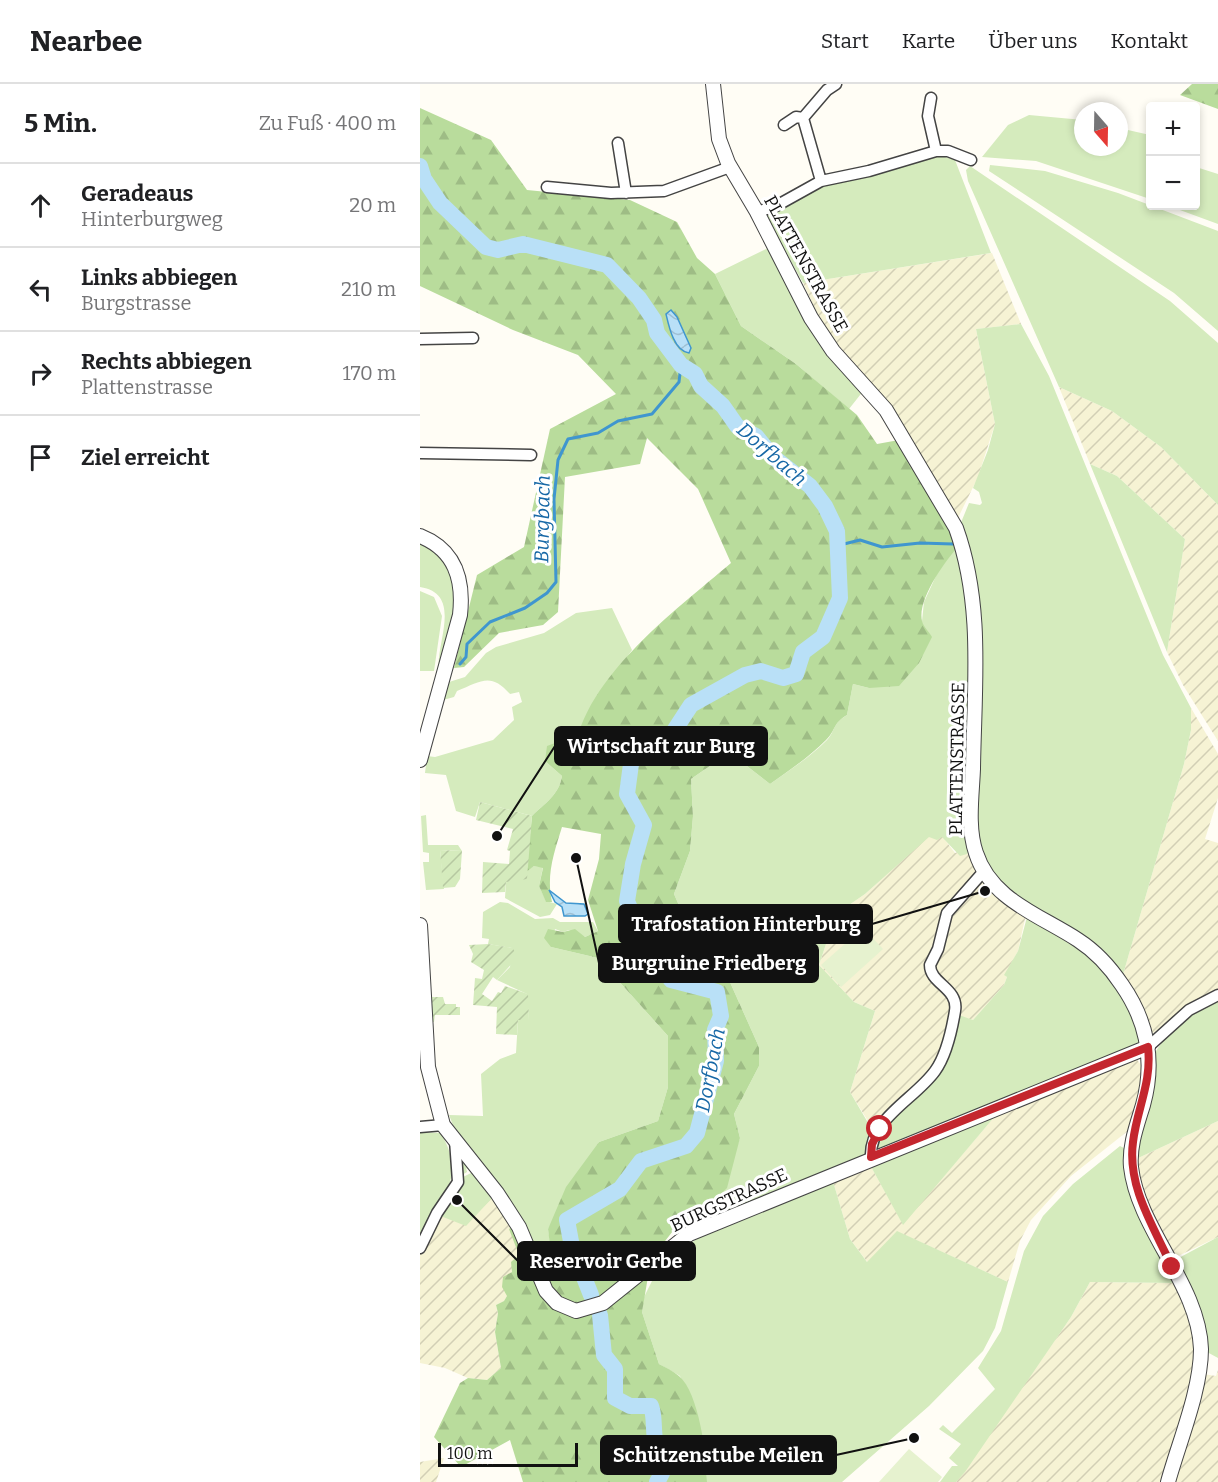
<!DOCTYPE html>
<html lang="de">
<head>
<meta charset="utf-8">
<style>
	:root { --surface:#fff; --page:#f6f6f6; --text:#202124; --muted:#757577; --line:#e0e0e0 }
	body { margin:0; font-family:Bitter,serif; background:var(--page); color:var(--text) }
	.controls { position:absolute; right:18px; top:18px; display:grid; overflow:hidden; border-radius:6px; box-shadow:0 3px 9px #0003 }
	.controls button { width:54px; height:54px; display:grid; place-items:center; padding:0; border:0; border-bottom:2px solid var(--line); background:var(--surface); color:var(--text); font:30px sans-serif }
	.compass { position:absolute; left:654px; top:18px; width:54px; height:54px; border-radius:50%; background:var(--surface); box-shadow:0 3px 9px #0003; rotate:160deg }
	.scale { position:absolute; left:18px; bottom:15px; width:140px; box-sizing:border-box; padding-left:6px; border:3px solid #111; border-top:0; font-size:16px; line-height:21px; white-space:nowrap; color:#111; -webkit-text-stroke:4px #fff; paint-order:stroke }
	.stop { position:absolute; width:18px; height:18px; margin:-14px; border:4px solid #c4262e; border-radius:50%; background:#fff }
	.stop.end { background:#c4262e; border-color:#fff; box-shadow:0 2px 6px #0008 }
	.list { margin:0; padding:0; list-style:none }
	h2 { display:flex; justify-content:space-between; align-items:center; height:78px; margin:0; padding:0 24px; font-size:26px }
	h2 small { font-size:20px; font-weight:400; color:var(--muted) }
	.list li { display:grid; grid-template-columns:39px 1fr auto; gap:18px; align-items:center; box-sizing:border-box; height:84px; padding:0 24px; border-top:2px solid var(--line) }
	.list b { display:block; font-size:22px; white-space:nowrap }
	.list p { margin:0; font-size:20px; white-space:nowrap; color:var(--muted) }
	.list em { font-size:20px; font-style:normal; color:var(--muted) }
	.icon { flex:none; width:33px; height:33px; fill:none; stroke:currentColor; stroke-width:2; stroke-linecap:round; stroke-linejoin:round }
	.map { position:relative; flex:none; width:798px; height:1398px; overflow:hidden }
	header { display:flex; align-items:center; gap:36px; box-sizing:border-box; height:84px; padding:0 30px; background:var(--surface); border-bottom:2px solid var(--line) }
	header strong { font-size:28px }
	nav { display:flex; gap:33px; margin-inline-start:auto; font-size:21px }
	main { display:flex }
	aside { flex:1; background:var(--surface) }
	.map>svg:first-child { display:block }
	.farmland { fill:url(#farmland-furrows) }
	.grass { fill:#d5ebbd }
	.forest { fill:url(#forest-firs) }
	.garden { fill:url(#garden-furrows) }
	.pitch { fill:#e6f2cf }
	.water { fill:url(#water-waves); stroke:#3f96cf; stroke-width:1.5 }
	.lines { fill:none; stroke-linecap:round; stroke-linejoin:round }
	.stream { stroke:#3f96cf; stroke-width:3 }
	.river { stroke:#b9e0f7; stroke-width:16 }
	.minor-casing { stroke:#444; stroke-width:13 }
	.tertiary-casing { stroke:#444; stroke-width:16 }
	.minor { stroke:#fff; stroke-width:10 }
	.tertiary { stroke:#fff; stroke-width:14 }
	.route { stroke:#c4262e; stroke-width:8 }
	.labels { text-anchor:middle; stroke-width:6; stroke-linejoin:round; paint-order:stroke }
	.street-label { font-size:18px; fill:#111; stroke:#fff }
	.water-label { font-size:20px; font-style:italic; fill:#1768a6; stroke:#fff }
	.leader { fill:none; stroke:#111; stroke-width:2 }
	.callout-dot { fill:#111; stroke:#fff; stroke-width:2 }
	.callout { fill:#111; stroke:#111; stroke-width:2 }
	.callout-label { font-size:20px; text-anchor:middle; font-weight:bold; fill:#fff }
</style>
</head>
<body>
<header>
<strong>Nearbee</strong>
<nav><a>Start</a><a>Karte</a><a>Über uns</a><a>Kontakt</a></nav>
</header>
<main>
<aside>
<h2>5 Min.<small>Zu Fuß · 400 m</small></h2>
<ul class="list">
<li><svg class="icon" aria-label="ahead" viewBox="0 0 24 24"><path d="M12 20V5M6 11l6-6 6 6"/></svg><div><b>Geradeaus</b><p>Hinterburgweg</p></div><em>20 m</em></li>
<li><svg class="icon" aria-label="left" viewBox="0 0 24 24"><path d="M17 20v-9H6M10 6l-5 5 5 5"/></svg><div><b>Links abbiegen</b><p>Burgstrasse</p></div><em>210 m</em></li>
<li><svg class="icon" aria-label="right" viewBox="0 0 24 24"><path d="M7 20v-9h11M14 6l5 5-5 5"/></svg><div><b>Rechts abbiegen</b><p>Plattenstrasse</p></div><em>170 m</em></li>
<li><svg class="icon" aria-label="arrive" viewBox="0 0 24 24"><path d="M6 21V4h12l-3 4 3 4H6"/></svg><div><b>Ziel erreicht</b></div></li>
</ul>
</aside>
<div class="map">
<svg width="798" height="1398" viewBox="0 0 798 1398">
	<defs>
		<pattern id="farmland-furrows" width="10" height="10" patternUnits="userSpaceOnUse" patternTransform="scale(1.5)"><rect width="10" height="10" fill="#f6f3d4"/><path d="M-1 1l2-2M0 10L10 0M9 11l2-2" fill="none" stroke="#d2cfb5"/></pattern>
		<pattern id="forest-firs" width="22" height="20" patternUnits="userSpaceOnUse" patternTransform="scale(1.5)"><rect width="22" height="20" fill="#b9dc9c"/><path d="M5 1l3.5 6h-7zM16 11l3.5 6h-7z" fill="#9ebc85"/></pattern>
		<pattern id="garden-furrows" width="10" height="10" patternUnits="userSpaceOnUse" patternTransform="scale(1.5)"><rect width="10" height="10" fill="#d5ebbd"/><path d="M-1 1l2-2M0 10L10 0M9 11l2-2" fill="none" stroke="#b6c8a1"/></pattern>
		<pattern id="water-waves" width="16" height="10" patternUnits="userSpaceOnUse" patternTransform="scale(1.5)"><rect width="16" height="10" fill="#b9e0f7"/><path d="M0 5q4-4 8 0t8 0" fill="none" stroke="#9ebfd3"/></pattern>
	</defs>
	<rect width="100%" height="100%" fill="#fffdf5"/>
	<!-- farmland -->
	<path class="farmland" d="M572,169l29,71 -45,5 19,95 -17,53 -21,43 -134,-194 -20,-43z
		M639,303l53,24 49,36 57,58v236l-35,-56 -16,-33 18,-113 -68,-63 -27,-12z
		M771,624l27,46v44l-13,41 13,4v149l-65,41 -4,-3 -27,-52 62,-214 7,-34z
		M509,752h13l13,17 15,-5 59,69 -4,2 -7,32 -13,24 2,2 -3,8 -31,35 -14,-4 -2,9 -77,126 -20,9 11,-34 -21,-34 25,-81 -21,-9 -35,-37 17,-51 29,-20z
		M716,974l7,10v14l-14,48 -58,46 -40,44 -11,21 -12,41 -110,-50 -30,31 -18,-24 -18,-61 37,-15 34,61 98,-115z
		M798,1037v116l-42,20 -32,-61 -8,-37z
		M75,1111l19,31 5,29 -11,40 -4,6 -8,4 2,8 -3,19 6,36 -14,12 -19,-2 -23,-10 -25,-5v-109l18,-39z
		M670,1198l85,1 6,12 14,41v35l-31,111h-208l115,-165z
		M798,1286v112h-45l30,-108 13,2z
		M24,1374l-8,24h-16v-20z"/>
	<!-- grass -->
	<path class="grass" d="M609,31l54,5v27h36v-19l31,7v64l-114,-38 -54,-4 26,-32z
		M518,71l17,5 36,93 -188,30 -37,-67 60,-33z
		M570,81l55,6 73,22 100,38v100l-44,-38 -185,-122z
		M550,82l200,135 48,42v162l-57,-58 -49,-36 -53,-24 -91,-206 -2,-11z
		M776,83l22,7v50l-49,-18h27z
		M352,162l92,144 -15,19 -53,-45 -55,-38 -26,-52z
		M601,240l28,52 114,279 28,53v22l-7,34 -62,214 -96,-72 -38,-37 -12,-39 5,-180 -21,-125 9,-22 11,2 2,-2 -3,-11 -6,-4 15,-38 7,-26 -19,-95z
		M670,380l27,12 68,63 -18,113z
		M0,458c55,31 33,79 19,128 -4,-26 25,-76 -19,-83z
		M538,463l12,68v233l-3,6 -7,2 -18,-19 -5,3 -8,-3 -64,57 -29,20 -17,51 35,37 21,9 -25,81 24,41 -8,20 -6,7 -182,73 9,-20 32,-17 21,-58 -6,-24 25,-48v-19l-30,-67 -24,-15 -31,-71 16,-43 3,-35 -2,-37 29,-20 23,4 27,21c20,-14 40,-27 57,-44 9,-10 5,-16 20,-25l6,-31 16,4 53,-67 2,-19 17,-37z
		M0,507l14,6 8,19 -8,55h-14z
		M192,524l20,42c-25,34 -57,68 -58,112l-7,4 -6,-20 -16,15 17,15c-3,19 -17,27 -30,40l-52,-14 -5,15 -19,-6 -10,-36 -21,-2 2,-17 8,1 58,-17 21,-20 -2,-13 10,-5 -3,-10 -9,2c-19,-22 -29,-13 -53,-3l-3,6 -11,3 6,-18 16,-5 21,-24 10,-6 48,-14 32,-20z
		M6,731l2,30h30l4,6 -22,-1 4,39 -18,1 -3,-28h6v-9l-6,-1 -2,-36z
		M114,782l9,1 -4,19 7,15 11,3 -7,11 -10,2 -35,-19 1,-16z
		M80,818l8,1 27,16 18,-1 7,4h33l5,9 -13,6 -16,-7 -6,2 -8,-3 -4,18 47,11 70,78v51l-10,34 -59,21 -51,87 5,33 -13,-2 -9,-24 -13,-23 -65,-88 -4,-10 34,1 -2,-42 19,-15 16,-6 2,-33h11l-2,-26 -30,-14 13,-13 2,-19 -24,-4 1,-5 -7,-1 1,-26z
		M607,833c17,9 38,16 53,28 32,25 48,58 61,96l-3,3 -258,107 -3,-2v-12l62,-66 20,-56 14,5 31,-35 3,-8 -3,-2 14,-24z
		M798,915v122l-82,38 18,-74 2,-34 10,-15 24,-22z
		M581,1025l-98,116 -34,-62z
		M0,1048l21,1c26,47 1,61 -21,102z
		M700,1062l6,3 49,134 -85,-1 -19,35 -106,155 -9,10h-16l12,-16h6l-9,-8 12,-14 -22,-15 4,-4 9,8 43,-44 -17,-21 23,-37 23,-80 19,-35 30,-32z
		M40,1072l35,39 -29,31 -28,-11 11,-12 6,-1 8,-25 10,-5 -7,-4 1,4 -5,3z
		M412,1094l18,61 17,23 30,-31 111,51 -13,46 -12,23 -54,55 -87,76h-135v-22l-27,-84 -21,-12 -17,-52 1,-13 9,-18 32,-33 27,-19z
		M798,1153v121l-11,-6 -32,-92z"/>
	<!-- forest -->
	<path class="forest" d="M772,0h26v25l-38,-14z
		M0,24l71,32 36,50 103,10 47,22 20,36 18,16 26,52 55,38 61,51 20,29 22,-4 53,91 6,16c-13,14 -41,53 -36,74 1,5 7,11 10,16l-13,26 -20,23 -30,2 -16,-4 -6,31c-14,8 -11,15 -21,25 -17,17 -36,30 -56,44l-27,-21 -23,-4 -29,20 2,37 -3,35 -16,43 31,71 24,15 30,67v19l-25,48 6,24 -13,50 -8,8 -32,17 -36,46 -9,53 17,52c6,3 14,7 20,12 20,17 28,80 28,106h-184l-13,-42 -49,27 -27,-30 26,-54 8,-5 19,2 14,-12 -6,-36 3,-19 -2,-8 8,-4 3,-5 -5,-9 1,-10 9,-5 -1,-10 8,-7 -10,-26 5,-3 9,13 8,-3 9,24 12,2 -4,-33 18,-42 33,-45 59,-21 10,-34v-51l-70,-78 -47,-11 -7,-9 4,-9 15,3 12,-3 10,8 13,-6 -10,-31 11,-41 2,-25 -39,-7c-8,26 -16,48 -10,75h-6l-7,-16 4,-18 -9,-2 -8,6 6,-56c13,-13 27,-21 30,-40l-17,-15 2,-15 8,-3 6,3 6,20 7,-4c1,-78 102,-152 157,-199l-33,-74 -51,-51 -7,26 -75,13 -7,135 -15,13 -44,8 -35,34 -10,1 23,-93 47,-28 26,-118 66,-35 -38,-39 -65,-25 -93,-44z"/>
	<!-- garden -->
	<path class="garden" d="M60,718l52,14 -5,63 -21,3 -1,10 -23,1 1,-31 26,2 1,-13 -3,-1 6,-21 -37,-9z
		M20,766l22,1 -2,28 -5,8 -12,1z
		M68,860l25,4 4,10 -20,22 -4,-3 -11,17 10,7 6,-9 3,1 4,-7 23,8 1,26h-11l-1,15 -21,-1 1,-27 -24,-2 2,-27 7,1 2,-9 -13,-8 2,-8 -4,-9z
		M11,913h12l2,7h11v3h4v8h-25l-1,7h-2z"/>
	<!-- pitch -->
	<path class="pitch" d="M443,844l20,21 -42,38 -20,-22z
		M489,1365l33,28 -4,5h-59z"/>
	<!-- water -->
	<path class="water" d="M251,226l6,7 14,31 -2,5c-15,-2 -20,-26 -23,-39z
		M129,806l17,13 18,1 4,10 -3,2h-21l-2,-9 -7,-5z"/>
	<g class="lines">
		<!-- stream -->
		<path class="stream" d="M416,462l24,-6 22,7 38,-4 33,1
			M40,580l6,-7 1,-13 23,-22 35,-14 22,-15 9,-11 -2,-83 4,-39 10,-21 30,-6 20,-12 34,-7 27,-32 2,-17"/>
		<!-- river -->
		<path class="river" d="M0,82l4,13 16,24 46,44 12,3 25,-6 84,21 32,33 15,22 3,13 24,32 14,9 6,12 22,20 14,20 19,10 16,20 38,30 15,20 12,25 3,67 -17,39 -20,15 -7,22 -13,4 -22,-7 -16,4 -54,30 -17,26 -16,15 -22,3 -5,15 -4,30 17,31 -11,39 -6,37 10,24 14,12 6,22 14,21 46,12 4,24 -6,14 1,31 -19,72 -11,13 -45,15 -21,28 -53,31 5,27 19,48
			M180,1231l4,40 11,14v29l15,8h21c4,11 2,21 4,33 4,20 18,18 2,43"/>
		<!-- minor casing -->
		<g class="minor-casing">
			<path id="minor" d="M511,14l-3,18 8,35
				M364,41l12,-8 7,1
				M198,59l8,50
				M401,97l-18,-63 24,-28 9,-6
				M127,103l64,6 53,-2 66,-24
				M337,128l19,-6 45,-25 48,-10 67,-20h12l23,9
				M0,255l53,-1
				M0,369l111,2
				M728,963l41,-37 29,-15
				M0,1043l23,-2
				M451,1073c-2,-38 44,-58 64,-86 11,-15 17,-42 20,-60 4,-23 -25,-27 -25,-46l8,-16 9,-36 37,-42
				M0,1164l17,-35 21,-31 -3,-42"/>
		</g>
		<!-- tertiary casing -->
		<g class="tertiary-casing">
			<path id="tertiary" d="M293,0l6,55 9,24 29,49 54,106 22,33 53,59 70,118c28,78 18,160 17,241 -1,26 -6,58 3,84 15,47 64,62 102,87 17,11 32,27 44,45 25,36 33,77 21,120 -6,20 -14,41 -12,62 7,62 68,118 70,182 0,41 -22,93 -33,133
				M0,452c35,14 44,43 40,79l-40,145
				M0,841l8,142 15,58 54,68 22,34 27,64 11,12 19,8 27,-8 86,-69 459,-187"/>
		</g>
		<!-- minor -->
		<use href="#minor" class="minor"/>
		<!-- tertiary -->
		<use href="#tertiary" class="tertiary"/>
	</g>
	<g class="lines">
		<!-- route -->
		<path class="route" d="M460,1045l-8,15 -1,13 277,-110c4,36 -11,61 -15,95 -6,45 21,85 39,125"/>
	</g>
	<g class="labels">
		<!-- street labels -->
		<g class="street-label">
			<text transform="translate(386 180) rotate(61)" y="6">PLATTENSTRASSE</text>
			<text transform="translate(537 675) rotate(-89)" y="6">PLATTENSTRASSE</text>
			<text transform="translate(309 1116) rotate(-25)" y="6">BURGSTRASSE</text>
		</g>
		<!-- water labels -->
		<g class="water-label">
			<text transform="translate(352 370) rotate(41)" y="7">Dorfbach</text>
			<text transform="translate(122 435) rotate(-89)" y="7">Burgbach</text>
			<text transform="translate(290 986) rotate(-79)" y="7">Dorfbach</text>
		</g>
	</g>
	<!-- callouts -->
	<path class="leader" d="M77 752L135 662M565 807L452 840M156 774L179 879M37 1116L98 1177M494 1354L416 1371"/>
	<g class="callout-dot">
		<circle cx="77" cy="752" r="6"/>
		<circle cx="565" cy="807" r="6"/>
		<circle cx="156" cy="774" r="6"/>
		<circle cx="37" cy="1116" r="6"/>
		<circle cx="494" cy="1354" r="6"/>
	</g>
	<g class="callout">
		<rect x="135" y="643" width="212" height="38" rx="6"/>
		<rect x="199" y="821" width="253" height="38" rx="6"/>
		<rect x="179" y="860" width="219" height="38" rx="6"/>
		<rect x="98" y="1158" width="177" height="38" rx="6"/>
		<rect x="181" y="1352" width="235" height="38" rx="6"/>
	</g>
	<g class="callout-label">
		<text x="241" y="669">Wirtschaft zur Burg</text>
		<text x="326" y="847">Trafostation Hinterburg</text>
		<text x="289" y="886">Burgruine Friedberg</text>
		<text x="186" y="1184">Reservoir Gerbe</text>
		<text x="298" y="1378">Schützenstube Meilen</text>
	</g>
</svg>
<div class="controls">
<button>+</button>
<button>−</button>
</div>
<svg class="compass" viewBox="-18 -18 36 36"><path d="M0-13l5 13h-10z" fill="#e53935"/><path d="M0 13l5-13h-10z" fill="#757577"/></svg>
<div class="scale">100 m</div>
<div class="stop" style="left:460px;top:1045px"></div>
<div class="stop end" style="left:752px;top:1183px"></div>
</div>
</main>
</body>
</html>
